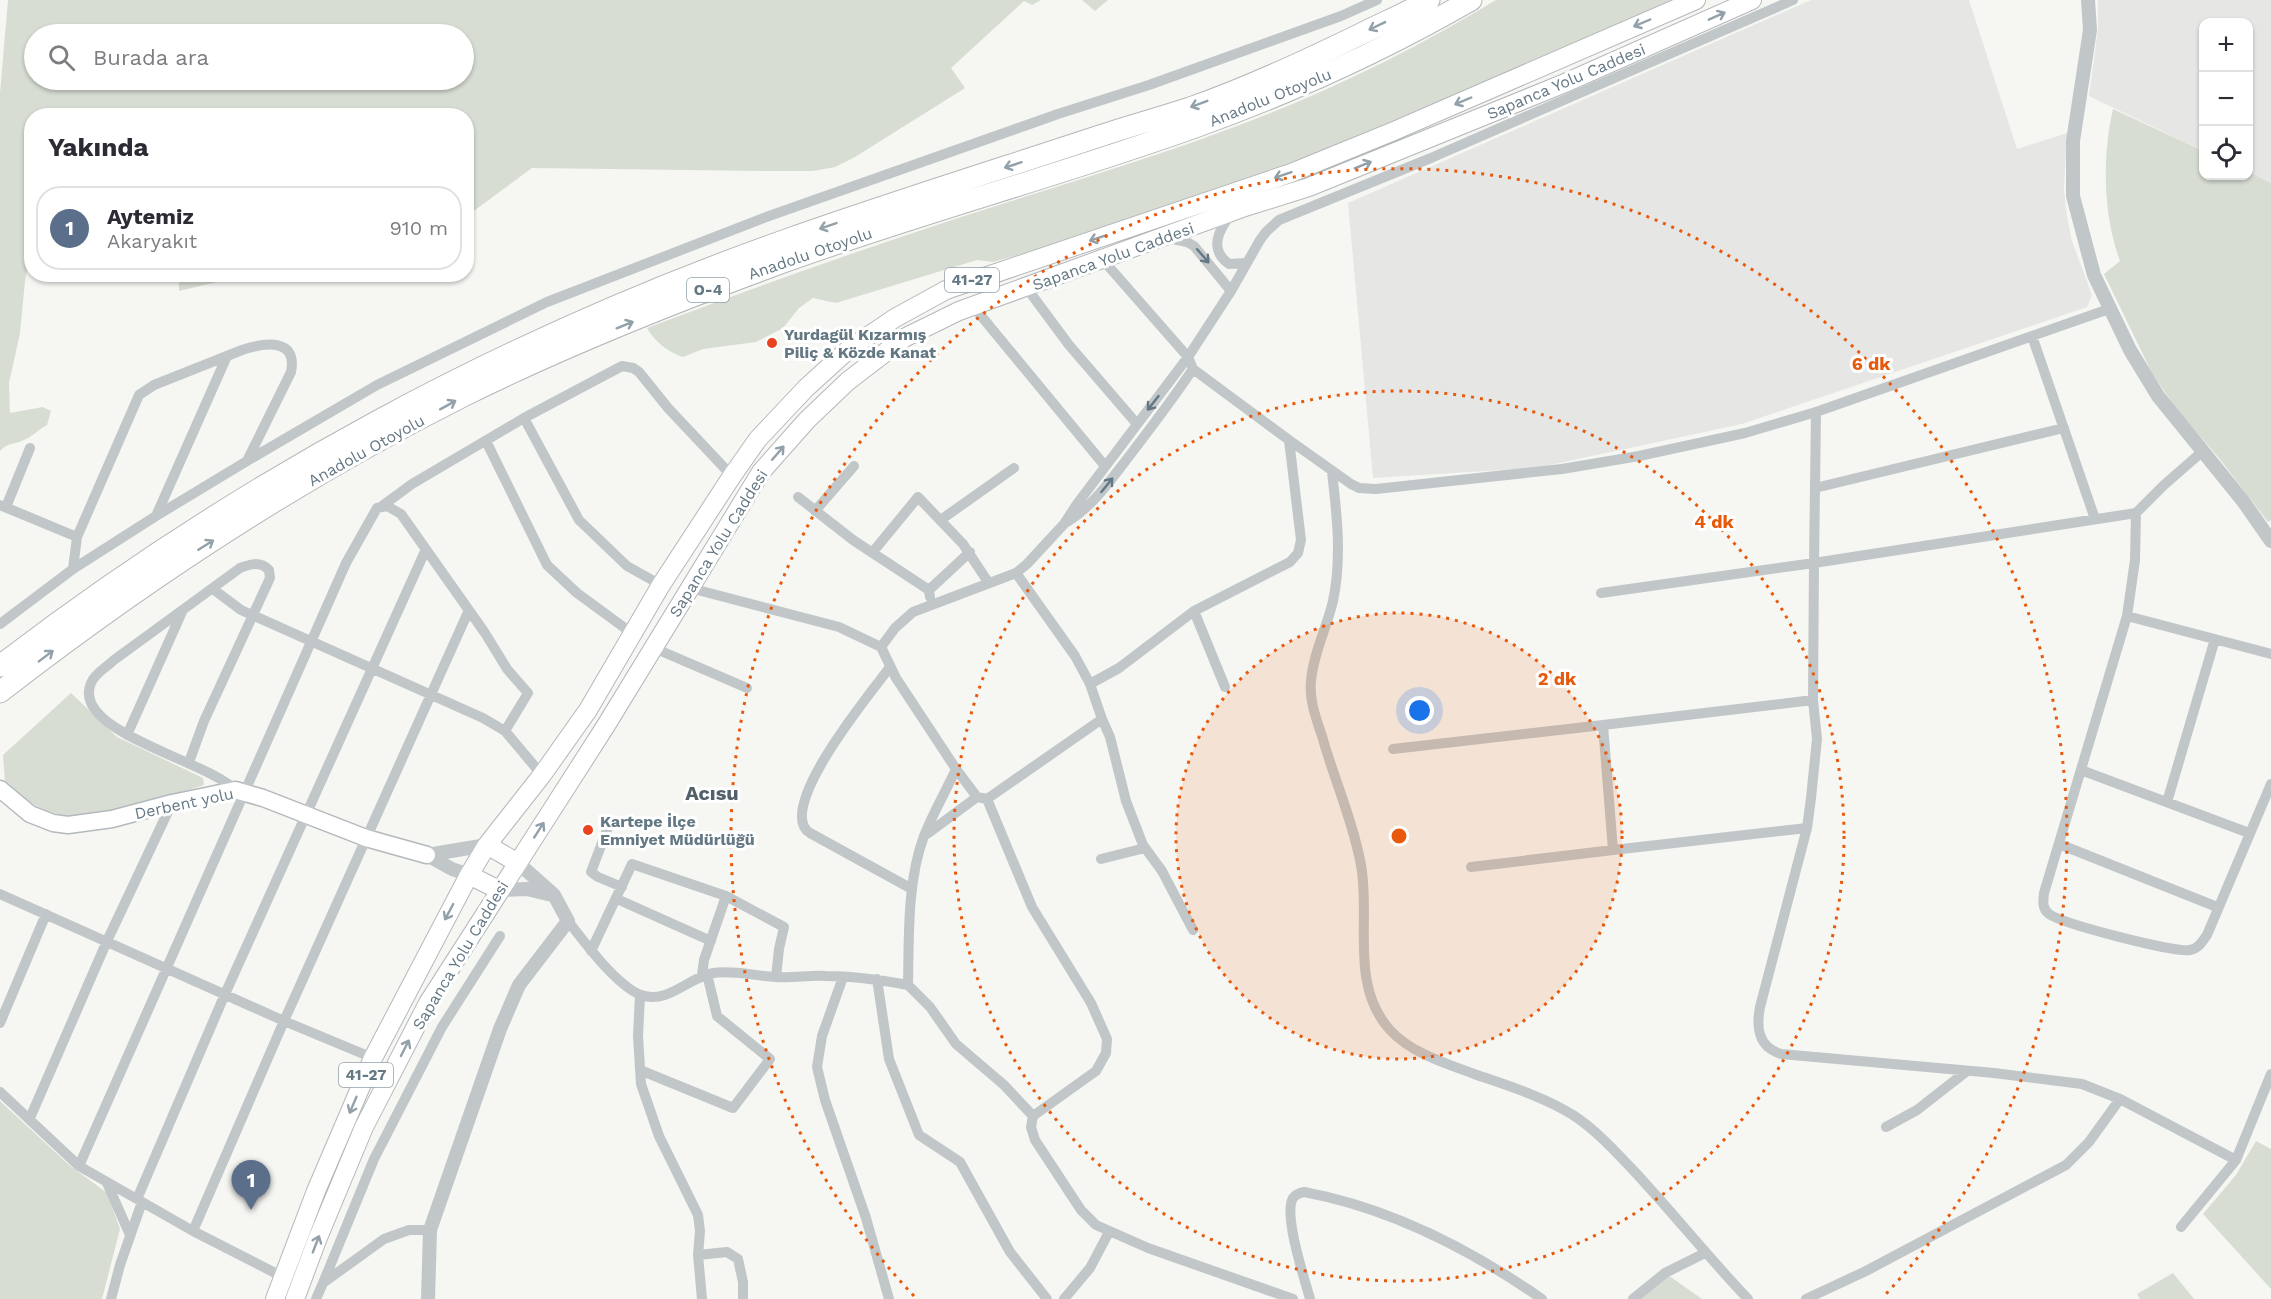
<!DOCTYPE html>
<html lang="tr">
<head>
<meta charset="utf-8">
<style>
	:root { --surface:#fff; --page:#f2f2f3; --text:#2b2b33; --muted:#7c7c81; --line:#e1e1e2; --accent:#b45309 }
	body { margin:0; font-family:"Work Sans",sans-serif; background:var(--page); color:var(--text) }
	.controls { position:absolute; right:18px; top:18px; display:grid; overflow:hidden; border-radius:12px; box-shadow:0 2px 4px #0004 }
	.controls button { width:54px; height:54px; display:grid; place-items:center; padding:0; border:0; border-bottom:2px solid var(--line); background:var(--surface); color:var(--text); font:30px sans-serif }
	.you { position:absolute; left:1420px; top:711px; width:21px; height:21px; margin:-15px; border:4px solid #fff; border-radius:50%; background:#1a73e8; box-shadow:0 0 0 9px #1a73e833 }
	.badge { display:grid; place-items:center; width:39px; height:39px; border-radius:50%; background:var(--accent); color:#fff; font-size:20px; font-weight:700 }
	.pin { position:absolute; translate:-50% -50px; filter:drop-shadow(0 2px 3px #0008) }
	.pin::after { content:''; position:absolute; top:32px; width:21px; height:18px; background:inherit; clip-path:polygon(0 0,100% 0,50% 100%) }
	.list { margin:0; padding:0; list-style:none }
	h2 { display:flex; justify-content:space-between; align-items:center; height:78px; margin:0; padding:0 24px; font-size:26px }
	h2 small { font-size:20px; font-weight:400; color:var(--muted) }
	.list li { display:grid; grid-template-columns:39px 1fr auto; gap:18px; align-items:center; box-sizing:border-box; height:84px; margin:0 12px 12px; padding:0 12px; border:2px solid var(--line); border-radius:24px }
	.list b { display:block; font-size:22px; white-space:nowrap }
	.list p { margin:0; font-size:20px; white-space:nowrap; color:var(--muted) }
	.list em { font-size:20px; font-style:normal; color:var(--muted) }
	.icon { flex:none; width:33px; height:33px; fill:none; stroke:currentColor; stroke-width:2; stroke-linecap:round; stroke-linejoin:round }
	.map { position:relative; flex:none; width:2271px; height:1299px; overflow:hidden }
	.search { position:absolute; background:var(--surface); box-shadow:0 2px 4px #0004; left:24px; top:24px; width:450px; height:66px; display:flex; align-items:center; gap:15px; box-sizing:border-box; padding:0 21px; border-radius:33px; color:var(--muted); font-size:22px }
	.panel { position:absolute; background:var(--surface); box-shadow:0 2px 4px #0004; left:24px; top:108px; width:450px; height:174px; border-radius:24px }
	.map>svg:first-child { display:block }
	.built { fill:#e6e7e5 }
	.green { fill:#d7ddd3; fill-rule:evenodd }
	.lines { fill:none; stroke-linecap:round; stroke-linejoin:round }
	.secondary-casing { stroke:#b3b9bd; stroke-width:19 }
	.trunk-casing { stroke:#b4b8bb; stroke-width:20 }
	.motorway-casing { stroke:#b4b8bb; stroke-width:23 }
	.minor { stroke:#c1c6c8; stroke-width:10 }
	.tertiary { stroke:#c1c6c8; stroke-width:14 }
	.secondary { stroke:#fff; stroke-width:16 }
	.trunk { stroke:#fff; stroke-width:18 }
	.motorway { stroke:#fff; stroke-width:21 }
	.oneway { stroke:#92a0a9 }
	.oneway2 { stroke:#647884 }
	.ring { fill:none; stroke:#e8590c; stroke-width:3; stroke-dasharray:3 6 }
	.poi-dot { fill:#ea421e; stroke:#fff; stroke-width:2 }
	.labels { text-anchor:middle; stroke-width:6; stroke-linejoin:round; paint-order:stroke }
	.shield { fill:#fff; stroke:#92a0a9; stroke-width:1.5 }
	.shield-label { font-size:15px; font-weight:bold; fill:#647884 }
	.street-label { font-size:16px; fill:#647884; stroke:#fff }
	.poi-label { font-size:16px; font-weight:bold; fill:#647884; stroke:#fff; text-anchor:start }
	.quarter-label { font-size:20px; font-weight:bold; fill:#526069; stroke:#fff }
	.centre { fill:#e8590c; stroke:#fff; stroke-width:3 }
	.ring-label { font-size:18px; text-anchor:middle; font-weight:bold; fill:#e8590c; stroke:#fff; stroke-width:6; stroke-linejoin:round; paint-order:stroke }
</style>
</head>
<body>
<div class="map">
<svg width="2271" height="1299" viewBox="0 0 2271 1299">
	<rect width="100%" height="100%" fill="#f6f6f2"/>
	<!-- built -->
	<path class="built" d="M1811,0h158l48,149 50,-16 -3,55 3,29 5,24 20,54 -5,12 -345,117 -206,44 -163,10 -25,-275z
		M2098,0h173v183l-22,-11 -1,-150h-44l-1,129 -114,-55 9,-67z"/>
	<!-- green -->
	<path class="green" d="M8,0h1033l-9,5 -8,-4 -73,67 14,20 -110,69 -20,10 -22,4h-44l-237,-3 -65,48 -1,-100h-434l-1,133 -6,32 -5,52 -11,50 1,30 33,-6 8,4 -4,14c-8,4 -14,11 -21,14 -11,6 -16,2 -26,12v-358zM34,34h430v46h-430z
		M1082,0h26l-13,11z
		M1496,0h183l-365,154 -96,35 -179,60 -46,13 -16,-2 -141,43 -23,-5 -14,10 -16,20 -27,14 -53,7 -20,8c-15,-5 -28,-15 -36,-29 103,-39 207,-76 311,-110 96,-31 193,-59 287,-95 87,-33 172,-75 251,-123z
		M2113,109l90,42 1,25h44l1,-4 22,11v337l-3,2 -49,-64 -41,-47 -26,-38 -48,-99 16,-13c-17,-46 -18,-104 -7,-152z
		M179,275v-1l47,1 -9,7 -38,9z
		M71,693l46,44 86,41 1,7c-22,8 -45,13 -67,19 -57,16 -86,22 -132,-22l-2,-27z
		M0,1101l69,64 38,28 13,36 -18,70h-102z
		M2256,1141l15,8v140l-68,-75 33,-39z
		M1665,1273l37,26h-69z
		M2173,1273l21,26h-54l-3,-5z"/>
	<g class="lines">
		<!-- secondary casing -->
		<g class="secondary-casing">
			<path id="secondary" d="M0,789l30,25 23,9 15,2 44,-6 60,-16 63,-13 28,8 103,40 61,17"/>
		</g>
		<!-- trunk casing -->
		<g class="trunk-casing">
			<path id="trunk" d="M487,845l31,18
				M469,875l30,15
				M275,1299l41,-108 57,-133 96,-183 18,-30 55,-70 46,-65 73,-125 71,-109 26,-37 48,-51 43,-39 46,-31 51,-28 345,-117 103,-42 302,-131
				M295,1299l22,-59 47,-113 64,-124 177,-276 156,-255 46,-52 41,-39 56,-43 55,-27 283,-103 67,-21 256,-104 187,-83"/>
		</g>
		<!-- motorway casing -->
		<g class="motorway-casing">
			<path id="motorway" d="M0,666c238,-183 505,-327 789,-427 105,-37 211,-70 317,-105 28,-9 56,-17 84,-26 60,-21 118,-48 175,-76 22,-11 44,-20 64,-32
				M0,692c144,-112 300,-214 463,-296 105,-52 216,-96 326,-136 134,-48 272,-85 406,-133 95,-34 189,-77 276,-127"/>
		</g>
		<!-- minor -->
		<path class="minor" d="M1232,213c-13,16 -24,36 -3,51l18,-1
			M1168,238l19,4 7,4 37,45
			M1026,287l43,58 68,79
			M973,306l132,160
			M2032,336l63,183
			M1816,412l293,-103
			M524,418l55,102 48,46 34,19
			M1289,440l62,44 8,4 17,1 186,-20 77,-13 106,-23 71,-21 -2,151 -213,30
			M486,441l61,124 30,28 56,41
			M2203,451l-39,34 -28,28 -322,50 -1,137 4,39 -6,59 -4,30 -47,179c-4,21 -2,40 21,47l213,19 88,11 38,15 116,61
			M1332,472c5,43 10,86 1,129 -6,26 -20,53 -22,80 -2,19 5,37 11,55 12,43 31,85 39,129 10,54 -12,120 29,165 22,24 58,34 87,45 32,11 67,22 96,40 23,15 42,36 61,56 39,42 74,86 114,128
			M1815,488l249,-60
			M798,497l55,43 76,50
			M0,505l77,32
			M382,506l30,-22 112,-66 98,-52 11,2 6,4 29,36 64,68
			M6,507l24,-59
			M815,511l39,-45
			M2136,513l-1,47 -8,56 -83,277c-1,8 -2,16 5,21 14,10 126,39 141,36 9,-2 12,-8 17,-15l64,-151
			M156,516l71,-160
			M942,519l72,-51
			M1067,522c26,-16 42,-40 60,-63 23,-30 45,-59 66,-90
			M872,553l46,-56 45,47 25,38
			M73,569l4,-32 62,-142 15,-10 88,-35c21,-7 56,-13 49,22l-44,89
			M690,588l149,39 42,20 15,31 60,91 21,28 10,2 45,108 59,96 16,36 -1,14 -10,18 -63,45 -2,11 4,13 46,70 15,15 52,23 145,51
			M213,589l28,21 242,108 22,13 37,44
			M930,597l-1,-7 41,-38
			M1194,611l31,76
			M2127,616l144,38
			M0,624l73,-55 83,-53 91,-55 130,-76 170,-83 222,-86 289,-102 91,-29 192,-69 36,-16
			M881,647l14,-19 18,-16 103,-39 11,-9 37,-40 13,-20 111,-147 43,-66 29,-51 6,-8 13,-12 152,-62 362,-158
			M654,648l93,40
			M890,667c-17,23 -117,143 -80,166l102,56
			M1090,684l29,-16 75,-57 96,-49 8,-9 3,-13 -12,-100 -96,-71 -5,-12 -85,-97
			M1102,719l8,18 16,64 17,44 19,26 31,59
			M127,735l55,-123
			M1393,749l210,-24
			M189,762l15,-41 66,-143 -1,-8c-9,-9 -19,-6 -29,-2l-126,92c-7,7 -19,13 -23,23 -21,49 118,78 144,107
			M2081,770l168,63
			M987,799l115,-80 -12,-35 -15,-28 -59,-83
			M2167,802l48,-163
			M610,822l-19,50 7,5 24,10
			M1807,828l-194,22 -10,-125 210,-25
			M927,834l50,-37
			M2059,844l158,63
			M1101,859l44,-11
			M1471,867l142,-17
			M0,894l284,127 89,37
			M726,896l58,31 -5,22 -3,28
			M617,899l94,42
			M568,921c16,21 49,65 73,74 26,10 48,-18 72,-22 21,-3 42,3 63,4 17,1 34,-2 50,-1 28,0 55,4 82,9 1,-47 -1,-104 16,-149 9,-23 22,-45 32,-67
			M591,951l41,-87 94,32 -22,64 -2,15
			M843,977l-21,59 -5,31 8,33 41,118 23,81
			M877,979l12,80 30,76 41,27 50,90 37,47
			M908,985l22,22 26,37 48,41 29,31
			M640,995l-2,41 3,48 18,52 39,79 2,16 -2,24 4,44
			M0,1023l46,-109
			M640,1070l93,38 37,-49 -53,-43 -10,-42
			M0,1092l79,74 14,8 100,57 90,46
			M30,1118l77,-177 65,-138
			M1886,1127l31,-17 50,-39
			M79,1166l267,-603 31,-55 10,-2 14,8 84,119 22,36 21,24 -23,38
			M107,1183l23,52
			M137,1199l88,-205 201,-445
			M2181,1227l55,-67 35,-86
			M193,1231l91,-210 185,-411
			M698,1255l29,-3 11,7 5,23v17
			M323,1283l51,-124 68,-132 58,-91
			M111,1299l9,-34 22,-63
			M316,1299l7,-16 61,-44 25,-9h21
			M1064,1299l26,-31 19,-36
			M1310,1299c-5,-19 -27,-84 -17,-101 3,-4 6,-5 11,-6 87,16 166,57 238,107
			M1633,1299l32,-26 40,-20
			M1806,1299l60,-28 200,-106 23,-23 31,-43"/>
		<!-- tertiary -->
		<path class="tertiary" d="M2088,0l2,30 -17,111v55l21,79 36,75 28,46 85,105 28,40
			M427,855l60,-10
			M427,855l25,14 17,6
			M499,890l28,-1 25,6
			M428,1299l2,-69 70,-201 19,-44 49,-64 -14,-26 -36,-32"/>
		<!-- secondary -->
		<use href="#secondary" class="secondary"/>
		<!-- trunk -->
		<use href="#trunk" class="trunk"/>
		<!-- motorway -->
		<use href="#motorway" class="motorway"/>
	</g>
	<!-- one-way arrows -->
	<defs><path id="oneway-shaft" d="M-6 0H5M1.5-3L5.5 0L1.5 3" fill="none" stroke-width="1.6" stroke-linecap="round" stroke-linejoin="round" transform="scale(1.5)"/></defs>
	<g class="oneway">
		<use href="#oneway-shaft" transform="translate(1717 16) rotate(-24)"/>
		<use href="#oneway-shaft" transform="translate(1642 23) rotate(157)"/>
		<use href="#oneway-shaft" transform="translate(1377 26) rotate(154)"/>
		<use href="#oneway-shaft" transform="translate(1463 101) rotate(157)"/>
		<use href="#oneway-shaft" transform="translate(1199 104) rotate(159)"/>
		<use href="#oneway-shaft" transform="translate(1013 165) rotate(162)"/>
		<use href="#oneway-shaft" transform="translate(1363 165) rotate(-22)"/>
		<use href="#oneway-shaft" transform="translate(1283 175) rotate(161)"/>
		<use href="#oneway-shaft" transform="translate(828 226) rotate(161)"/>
		<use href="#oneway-shaft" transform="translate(1098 238) rotate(161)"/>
		<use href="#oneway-shaft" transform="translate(625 325) rotate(-22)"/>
		<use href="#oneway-shaft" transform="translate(448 405) rotate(-29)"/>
		<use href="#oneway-shaft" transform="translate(778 453) rotate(-49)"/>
		<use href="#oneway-shaft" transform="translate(206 545) rotate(-32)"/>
		<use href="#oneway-shaft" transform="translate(46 656) rotate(-37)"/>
		<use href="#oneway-shaft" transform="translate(539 830) rotate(-57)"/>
		<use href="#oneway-shaft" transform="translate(449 912) rotate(118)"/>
		<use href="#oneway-shaft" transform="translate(405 1048) rotate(-63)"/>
		<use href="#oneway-shaft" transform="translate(353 1105) rotate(113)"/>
		<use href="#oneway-shaft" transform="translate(316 1244) rotate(-69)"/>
	</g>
	<g class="oneway2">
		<use href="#oneway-shaft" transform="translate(1203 256) rotate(49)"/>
		<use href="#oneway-shaft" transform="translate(1153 403) rotate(128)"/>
		<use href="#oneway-shaft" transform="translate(1107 485) rotate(-51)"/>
	</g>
	<!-- distance rings -->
	<circle cx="1399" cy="836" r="223" fill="#e8590c" fill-opacity=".12"/>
	<g class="ring">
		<circle cx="1399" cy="836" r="223"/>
		<circle cx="1399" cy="836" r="445"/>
		<path d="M914 1296A668 668 0 1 1 1884 1296"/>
	</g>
	<!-- markers -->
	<g class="poi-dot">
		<circle cx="772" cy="343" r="6"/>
		<circle cx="588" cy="830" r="6"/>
	</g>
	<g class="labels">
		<!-- shield labels -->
		<g class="shield">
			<rect x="945" y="268" width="54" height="24" rx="4.5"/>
			<rect x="687" y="278" width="42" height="24" rx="4.5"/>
			<rect x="339" y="1063" width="54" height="24" rx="4.5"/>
		</g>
		<g class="shield-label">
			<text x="972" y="285">41-27</text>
			<text x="708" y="295">O-4</text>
			<text x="366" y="1080">41-27</text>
		</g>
		<!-- street labels -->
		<g class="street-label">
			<text transform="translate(1566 81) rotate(-23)" y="6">Sapanca Yolu Caddesi</text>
			<text transform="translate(1270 97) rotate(-22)" y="6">Anadolu Otoyolu</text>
			<text transform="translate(810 253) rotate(-19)" y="6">Anadolu Otoyolu</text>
			<text transform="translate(1113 256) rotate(-20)" y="6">Sapanca Yolu Caddesi</text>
			<text transform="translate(366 450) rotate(-29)" y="6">Anadolu Otoyolu</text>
			<text transform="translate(718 543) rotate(-58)" y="6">Sapanca Yolu Caddesi</text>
			<text transform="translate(184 803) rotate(-12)" y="6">Derbent yolu</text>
			<text transform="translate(460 955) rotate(-59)" y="6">Sapanca Yolu Caddesi</text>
		</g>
		<!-- poi labels -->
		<g class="poi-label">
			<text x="784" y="340">Yurdagül Kızarmış<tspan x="784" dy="18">Piliç &amp; Közde Kanat</tspan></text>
			<text x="600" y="827">Kartepe İlçe<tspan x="600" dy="18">Emniyet Müdürlüğü</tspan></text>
		</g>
		<!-- quarter labels -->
		<g class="quarter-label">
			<text x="712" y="800">Acısu</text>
		</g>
	</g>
	<circle cx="1399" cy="836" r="9" class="centre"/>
	<g class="ring-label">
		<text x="1871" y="370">6 dk</text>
		<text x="1714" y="528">4 dk</text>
		<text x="1557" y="685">2 dk</text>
	</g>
</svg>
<div class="controls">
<button>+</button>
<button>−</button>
<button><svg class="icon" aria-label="locate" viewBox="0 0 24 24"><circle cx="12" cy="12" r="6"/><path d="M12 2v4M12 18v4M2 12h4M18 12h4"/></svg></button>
</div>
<div class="you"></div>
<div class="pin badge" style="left:251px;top:1210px;background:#5c6f8a">1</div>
<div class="search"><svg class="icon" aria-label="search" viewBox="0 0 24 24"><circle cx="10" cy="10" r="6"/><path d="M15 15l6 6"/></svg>Burada ara</div>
<section class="panel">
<h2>Yakında<small></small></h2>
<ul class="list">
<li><span class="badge" style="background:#5c6f8a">1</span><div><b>Aytemiz</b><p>Akaryakıt</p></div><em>910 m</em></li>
</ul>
</section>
</div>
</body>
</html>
